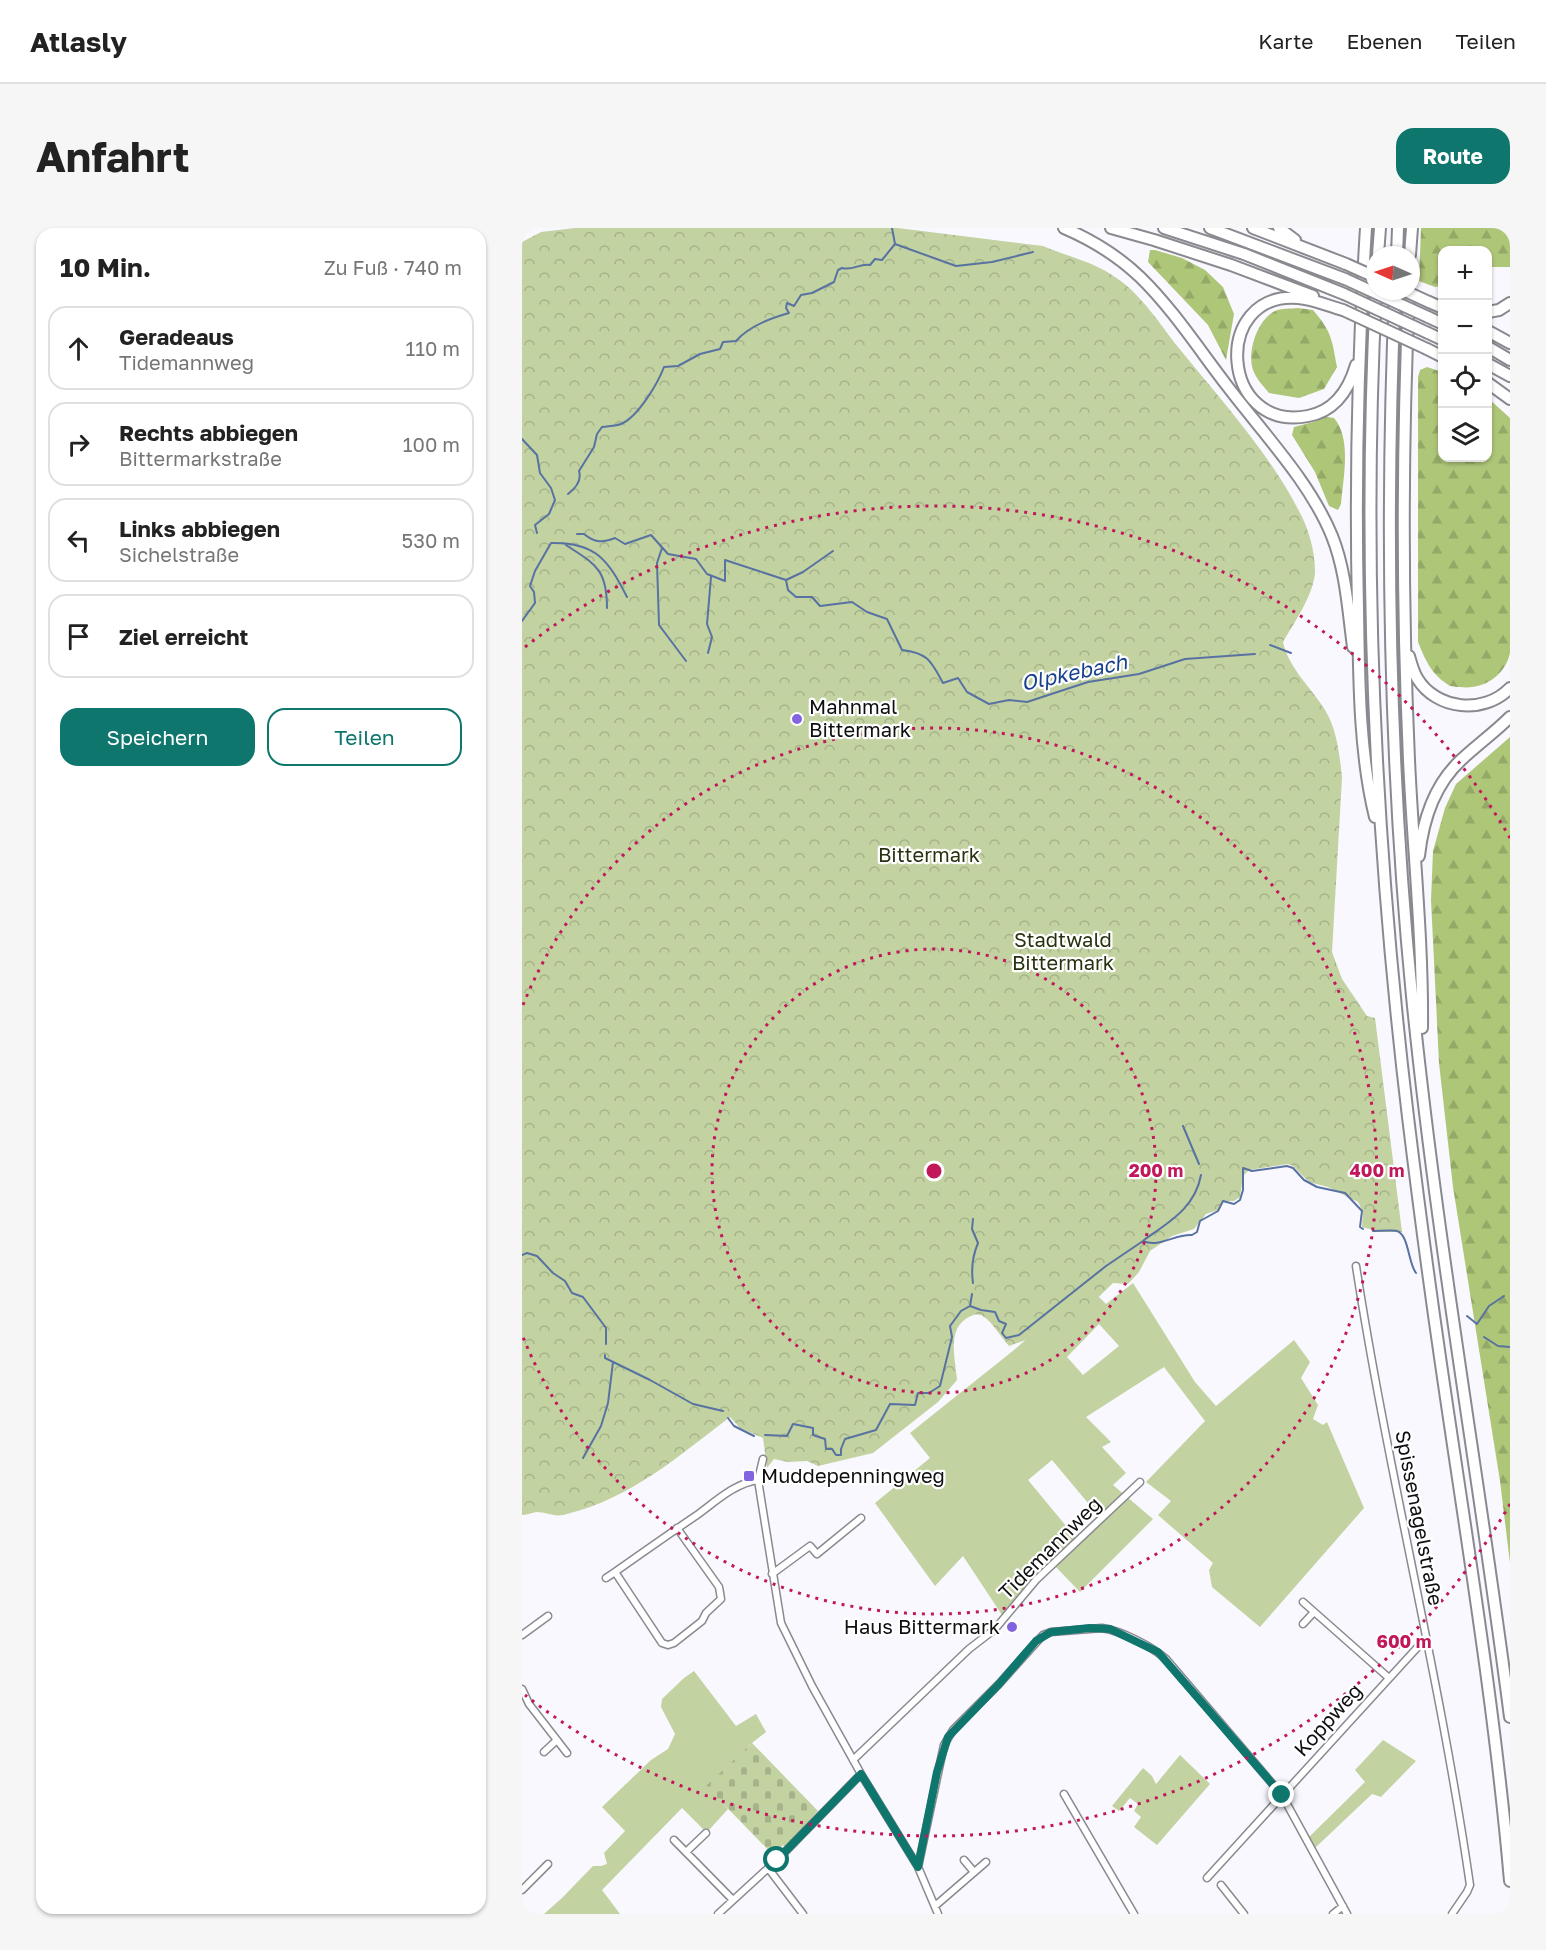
<!DOCTYPE html>
<html lang="de">
<head>
<meta charset="utf-8">
<style>
	:root { --surface:#fff; --page:#f6f6f6; --text:#222; --muted:#767676; --line:#e0e0e0; --accent:#0f766e }
	body { margin:0; font-family:"Golos Text",sans-serif; background:var(--page); color:var(--text) }
	.controls { position:absolute; right:18px; top:18px; display:grid; overflow:hidden; border-radius:12px; box-shadow:0 2px 4px #0004 }
	.controls button { width:54px; height:54px; display:grid; place-items:center; padding:0; border:0; border-bottom:2px solid var(--line); background:var(--surface); color:var(--text); font:30px sans-serif }
	.compass { position:absolute; left:844px; top:18px; width:54px; height:54px; border-radius:50%; background:var(--surface); box-shadow:0 2px 4px #0004; rotate:273deg }
	.stop { position:absolute; width:18px; height:18px; margin:-14px; border:4px solid #0f766e; border-radius:50%; background:#fff }
	.stop.end { background:#0f766e; border-color:#fff; box-shadow:0 2px 6px #0008 }
	.list { margin:0; padding:0; list-style:none }
	h2 { display:flex; justify-content:space-between; align-items:center; height:78px; margin:0; padding:0 24px; font-size:26px }
	h2 small { font-size:20px; font-weight:400; color:var(--muted) }
	.list li { display:grid; grid-template-columns:39px 1fr auto; gap:18px; align-items:center; box-sizing:border-box; height:84px; margin:0 12px 12px; padding:0 12px; border:2px solid var(--line); border-radius:18px }
	.list b { display:block; font-size:22px; white-space:nowrap }
	.list p { margin:0; font-size:20px; white-space:nowrap; color:var(--muted) }
	.list em { font-size:20px; font-style:normal; color:var(--muted) }
	.actions { display:flex; gap:12px; padding:18px 24px }
	.actions a { flex:1; padding:14px 0; border:2px solid var(--accent); border-radius:18px; text-align:center; font-size:21px; color:var(--accent) }
	.actions .main { background:var(--accent); color:#fff }
	.icon { flex:none; width:33px; height:33px; fill:none; stroke:currentColor; stroke-width:2; stroke-linecap:round; stroke-linejoin:round }
	.map { position:relative; flex:none; width:988px; height:1686px; overflow:hidden; border-radius:18px }
	header { display:flex; align-items:center; gap:36px; box-sizing:border-box; height:84px; padding:0 30px; background:var(--surface); border-bottom:2px solid var(--line) }
	header strong { font-size:28px }
	nav { display:flex; gap:33px; margin-inline-start:auto; font-size:21px }
	.intro { display:flex; align-items:center; justify-content:space-between; box-sizing:border-box; height:144px; padding:0 36px }
	h1 { margin:0; font-size:42px }
	.button { padding:15px 27px; border-radius:18px; background:var(--accent); color:#fff; font-size:21px; font-weight:700 }
	main { display:flex; gap:36px; padding:0 36px }
	aside { flex:1; background:var(--surface); border-radius:18px; box-shadow:0 2px 4px #0004 }
	.map>svg:first-child { display:block }
	.grass { fill:#c2d2a1; fill-rule:evenodd }
	.forest { fill:url(#forest-firs) }
	.cemetery { fill:url(#cemetery-stones) }
	.park { fill:url(#park-crowns) }
	.lines { fill:none; stroke-linecap:round; stroke-linejoin:round }
	.stream { stroke:#5872a1; stroke-width:2 }
	.street-casing { stroke:#898990; stroke-width:9 }
	.highway-casing { stroke:#898990; stroke-width:14 }
	.street { stroke:#fff; stroke-width:6 }
	.highway { stroke:#fff; stroke-width:10 }
	.highway-bridge-casing { stroke:#898990; stroke-width:14; stroke-linecap:butt }
	.highway-bridge { stroke:#fff; stroke-width:10 }
	.route { stroke:#0f766e; stroke-width:8 }
	.ring { fill:none; stroke:#c2185b; stroke-width:3; stroke-dasharray:3 6 }
	.poi-dot { fill:#8364e0; stroke:#fff; stroke-width:2 }
	.labels { text-anchor:middle; stroke-width:4.5; stroke-linejoin:round; paint-order:stroke }
	.poi-label { font-size:20px; fill:#0f0f11; stroke:#fff; text-anchor:start }
	.park-label { font-size:20px; fill:#293210; stroke:#fff }
	.street-label { font-size:20px; fill:#0f0f11; stroke:#fff }
	.water-label { font-size:21px; font-style:italic; fill:#17408d; stroke:#fff }
	.centre { fill:#c2185b; stroke:#fff; stroke-width:3 }
	.ring-label { font-size:18px; text-anchor:middle; font-weight:bold; fill:#c2185b; stroke:#fff; stroke-width:4.5; stroke-linejoin:round; paint-order:stroke }
</style>
</head>
<body>
<header>
<strong>Atlasly</strong>
<nav><a>Karte</a><a>Ebenen</a><a>Teilen</a></nav>
</header>
<div class="intro"><h1>Anfahrt</h1><a class="button">Route</a></div>
<main>
<aside>
<h2>10 Min.<small>Zu Fuß · 740 m</small></h2>
<ul class="list">
<li><svg class="icon" aria-label="ahead" viewBox="0 0 24 24"><path d="M12 20V5M6 11l6-6 6 6"/></svg><div><b>Geradeaus</b><p>Tidemannweg</p></div><em>110 m</em></li>
<li><svg class="icon" aria-label="right" viewBox="0 0 24 24"><path d="M7 20v-9h11M14 6l5 5-5 5"/></svg><div><b>Rechts abbiegen</b><p>Bittermarkstraße</p></div><em>100 m</em></li>
<li><svg class="icon" aria-label="left" viewBox="0 0 24 24"><path d="M17 20v-9H6M10 6l-5 5 5 5"/></svg><div><b>Links abbiegen</b><p>Sichelstraße</p></div><em>530 m</em></li>
<li><svg class="icon" aria-label="arrive" viewBox="0 0 24 24"><path d="M6 21V4h12l-3 4 3 4H6"/></svg><div><b>Ziel erreicht</b></div></li>
</ul>
<div class="actions"><a class="main">Speichern</a><a>Teilen</a></div>
</aside>
<div class="map">
<svg width="988" height="1686" viewBox="0 0 988 1686">
	<defs>
		<pattern id="forest-firs" width="22" height="20" patternUnits="userSpaceOnUse" patternTransform="scale(1.5)"><rect width="22" height="20" fill="#aec678"/><path d="M5 1l3.5 6h-7zM16 11l3.5 6h-7z" fill="#94a967"/></pattern>
		<pattern id="cemetery-stones" width="16" height="16" patternUnits="userSpaceOnUse" patternTransform="scale(1.5)"><rect width="16" height="16" fill="#c2d2a1"/><path d="M2 7V4a2 2 0 0 1 4 0v3zM10 15v-3a2 2 0 0 1 4 0v3z" fill="#a6b38a"/></pattern>
		<pattern id="park-crowns" width="20" height="18" patternUnits="userSpaceOnUse" patternTransform="scale(1.5)"><rect width="20" height="18" fill="#c2d2a1"/><path d="M2 6a3 3 0 1 1 6 0M12 15a3 3 0 1 1 6 0" fill="none" stroke="#a6b38a"/></pattern>
	</defs>
	<rect width="100%" height="100%" fill="#f9f8ff"/>
	<!-- grass -->
	<path class="grass" d="M611,1055l62,99 21,24 78,-66 16,22 -9,16 17,27 -5,14 10,6 4,-3 37,86 -104,119 -48,-40 -3,-17 4,-7 -55,-48 13,-14 -25,-19 59,-61 -41,-54 -78,50 25,25 -9,5 24,26 -13,12 40,34 -73,73 -27,-28 -49,54 -41,-62 -28,30 -60,-83 55,-45 -20,-25 104,-83 67,-59c11,-1 18,5 25,13zM577,1096l20,22 -36,29 -16,-18zM530,1232l46,55 -22,23 -48,-58z
		M172,1443l42,55 20,-12 10,18 -14,11 -45,43 21,23 -19,21h-5l-22,-22 -80,82 18,24h-76l18,-16 31,-32h8l6,-2 -3,-11 21,-22 -23,-24 49,-47 17,-11 7,-15 -14,-27 1,-8 22,-21z
		M861,1512l33,21 -35,36 -9,-3 -57,54 -6,-11 56,-55 -10,-12z
		M658,1527l30,29 -53,61 -23,-18 7,-10 -7,-6 4,-7 -8,-6 -11,13 -7,-5 31,-38 9,8 4,8z"/>
	<!-- forest -->
	<path class="forest" d="M899,0h89v39h-22v-17h-45l-1,36 -7,1 -16,-6z
		M628,22h5l27,8 23,12 18,17 11,27 -8,46 -18,-35 -60,-63z
		M776,80l15,2c19,22 19,30 24,57l-13,22 -25,9 -30,-5c-6,-7 -13,-15 -16,-23 -6,-18 4,-50 22,-59 6,-3 16,-2 23,-3z
		M905,139l15,5 1,86h45v-60l22,20v235c-5,23 -27,37 -50,34 -4,0 -10,0 -13,-3 -16,-10 -22,-25 -29,-42v-265l2,-7z
		M800,188l12,2c18,21 9,60 7,86l-3,6 -9,-4 -14,-34 -23,-37 2,-8 19,-5z
		M988,509v826l-10,-82 -47,-294 -14,-124 -8,-163 2,-49 12,-43 11,-24z"/>
	<!-- cemetery -->
	<path class="cemetery" d="M230,1515l66,68 -33,36 -2,-2 -7,6 2,3 -3,3 -69,-71z"/>
	<!-- park -->
	<path class="park" d="M53,0h323l145,18c26,11 52,16 75,33 24,17 42,45 60,68 42,52 90,104 121,164 10,18 16,40 16,61 -1,22 -21,51 -32,70 6,27 28,45 42,68 12,19 15,47 17,68l-10,174 10,27 25,37 8,2 27,214h-21l-19,-5 1,-15 -5,-10 -30,-15 -19,-5 -16,-16 -5,-2 -39,6 -6,6 -3,21 -6,4h-10l-6,9 -12,4 -12,15 -22,7 -22,15 -11,21 -11,12 -15,-1 -47,46 -17,11 -10,-5 -30,11c-7,-8 -17,-24 -25,-29 -4,-3 -8,-3 -13,-1 -25,11 -16,41 -14,64l-19,22 -65,51 -55,13 -11,-5 -19,1 -14,-3 -7,9 -4,-30 -23,-10 -10,-11c-50,38 -100,82 -163,97 -13,4 -19,-2 -31,-2 -5,1 -10,3 -14,3v-1273l19,-10z"/>
	<g class="lines">
		<!-- stream -->
		<path class="stream" d="M373,16l61,22 36,-4 41,-10
			M0,211l15,16 3,18 11,15 4,12 -6,14 -14,11 2,8
			M46,266c8,-6 14,-13 11,-23l15,-24 3,-13 5,-7c6,-1 14,-1 19,-3 17,-7 37,-41 43,-57l14,-1 22,-12 20,-5 3,-7 13,-1c13,-15 35,-23 53,-28l-3,-5 1,-5 7,3 7,-11 11,-2 22,-11 4,-12 4,-2c11,3 18,-5 28,-3l5,-6 7,1 13,-16 -3,-16
			M55,306h7c11,9 18,9 31,4l10,6 26,-9 17,19 28,5 11,15 18,7v-21l61,20 2,10 8,7h16l8,9 32,-4 15,10 20,7 15,31c26,3 29,11 41,33l15,-5 9,14 22,12 20,-4 18,2 61,-20 51,-8 46,-15 70,-5
			M41,315c31,21 44,24 44,65
			M140,320l-5,15 2,62 27,36
			M264,352l17,-8 30,-21
			M0,393l13,-18 -1,-11 -4,-6 5,-15 16,-28c45,-1 57,17 76,54
			M748,417l21,8
			M186,425l4,-16 -5,-13 4,-47
			M661,898l16,38
			M851,1003c6,0 20,-1 24,0 12,4 11,32 19,42
			M622,1012c25,-18 51,-32 57,-65
			M0,1027l5,-2 10,3 16,17 12,8 7,12 11,4 23,31v16
			M451,1055c-2,-14 -1,-26 5,-40l-6,-14 1,-10
			M448,1078l2,-12
			M945,1088l10,8 12,-18 15,-10
			M962,1109l14,9 12,1
			M83,1127v3l45,22 43,24 30,7
			M206,1190l6,8 20,10
			M243,1207l22,1 6,-12 20,4v7l12,4 1,10h6l4,6h5v-6l4,-10 31,-9 14,-26 25,1 3,-12h11l11,-7 12,-49 -2,-11 11,-15 9,-5 11,4 14,2 4,9 7,3 -4,9 4,5 13,-3 87,-69 37,-25c17,7 31,-7 49,-6l5,-3 3,-11 18,-10 5,-10 11,3 6,-4 3,-10v-22l9,3 35,-5 6,2 11,12 13,7 28,6 17,18 -2,16 3,2
			M61,1230l18,-32 7,-23 5,-41"/>
		<!-- street casing -->
		<g class="street-casing">
			<path id="street" d="M834,1038c32,207 84,411 114,619l-3,7 -15,22
				M241,1231l-5,21 23,143 31,63 49,88 57,93 20,47
				M155,1300l42,59 2,12 -15,14 -4,8 -28,22 -6,2 -6,-2 -47,-71c27,-19 54,-38 82,-57 18,-13 38,-32 61,-35
				M250,1346l38,-28 7,8 44,-36
				M84,1350l9,-6
				M781,1374l86,76
				M781,1396l11,-12
				M0,1407l26,-19
				M0,1461l7,15 38,49
				M22,1524l13,-12
				M331,1532l116,-111 26,-20 41,-49 104,-98
				M542,1566l70,120
				M152,1612l59,60
				M164,1624l20,-19
				M442,1632l10,12
				M396,1639l26,-122 9,-15 46,-46 44,-49 8,-3 51,-4c20,3 49,18 64,31l116,136 65,119
				M246,1640l35,46
				M685,1650l219,-240
				M699,1657l23,29
				M0,1662l26,-26
				M413,1678l51,-44
				M196,1686l59,-54 84,-86
				M811,1686l10,-8"/>
		</g>
		<!-- highway casing -->
		<g class="highway-casing">
			<path id="highway" d="M542,0c28,12 54,28 76,49 33,32 60,74 88,110 35,46 82,95 104,149 14,35 16,74 21,111
				M589,0l43,12 77,25 82,31
				M642,0l80,26 100,40
				M688,0l135,51
				M731,0l93,36
				M757,0l16,12
				M844,0c-8,127 -11,254 -8,381 1,67 1,144 17,208
				M856,27l2,-27
				M875,27l1,-27
				M888,27l2,-27
				M854,63c-14,276 -1,552 32,826 10,82 21,165 33,247 25,172 54,344 69,517
				M873,63c-10,235 -6,471 17,705 24,241 67,480 98,721
				M887,63c-7,157 -7,312 0,469 4,89 14,179 13,268
				M907,74l14,6
				M821,82c-15,-4 -30,-11 -45,-12 -87,-7 -78,135 10,118 27,-5 41,-27 48,-51
				M966,84l11,-2 11,-7
				M906,89l15,7
				M966,103l22,12
				M906,105l15,7
				M966,119l22,13
				M905,121l16,8
				M966,136l22,12
				M966,155l22,16
				M887,428c2,7 4,15 8,22 19,32 67,37 93,10
				M897,628c4,-37 15,-71 42,-96 16,-15 34,-28 49,-43"/>
		</g>
		<!-- street -->
		<use href="#street" class="street"/>
		<!-- highway -->
		<use href="#highway" class="highway"/>
		<!-- highway-bridge casing -->
		<g class="highway-bridge-casing">
			<path id="highway-bridge" d="M824,36l29,13
				M823,51l83,38
				M883,63l24,11
				M822,66l84,39
				M821,82l84,39"/>
		</g>
		<!-- highway-bridge -->
		<use href="#highway-bridge" class="highway-bridge"/>
	</g>
	<g class="lines">
		<!-- route -->
		<path class="route" d="M255,1632l84,-86 57,93 19,-95 11,-35 51,-53 37,-43 15,-9 39,-4 20,1 48,23 124,143"/>
	</g>
	<!-- distance rings -->
	<g class="ring">
		<circle cx="412" cy="943" r="222"/>
		<path d="M1 777A443 443 0 1 1 1 1109"/>
		<path d="M988 1276A665 665 0 0 1 3 1467M3 419A665 665 0 0 1 988 610"/>
	</g>
	<!-- markers -->
	<g class="poi-dot">
		<circle cx="275" cy="491" r="6"/>
		<rect x="221" y="1242" width="12" height="12" rx="3"/>
		<circle cx="490" cy="1399" r="6"/>
	</g>
	<g class="labels">
		<!-- poi labels -->
		<g class="poi-label">
			<text x="287" y="486">Mahnmal<tspan x="287" dy="23">Bittermark</tspan></text>
			<text x="239" y="1255">Muddepenningweg</text>
			<text x="478" y="1406" text-anchor="end">Haus Bittermark</text>
		</g>
		<!-- park labels -->
		<g class="park-label">
			<text x="407" y="634">Bittermark</text>
			<text x="541" y="719">Stadtwald<tspan x="541" dy="23">Bittermark</tspan></text>
		</g>
		<!-- street labels -->
		<g class="street-label">
			<text transform="translate(897 1290) rotate(79)" y="7">Spissenagelstraße</text>
			<text transform="translate(528 1320) rotate(-45)" y="7">Tidemannweg</text>
			<text transform="translate(806 1492) rotate(-48)" y="7">Koppweg</text>
		</g>
		<!-- water labels -->
		<g class="water-label">
			<text transform="translate(552 445) rotate(-12)" y="7">Olpkebach</text>
		</g>
	</g>
	<circle cx="412" cy="943" r="9" class="centre"/>
	<g class="ring-label">
		<text x="634" y="949">200 m</text>
		<text x="855" y="949">400 m</text>
		<text x="882" y="1420">600 m</text>
	</g>
</svg>
<div class="controls">
<button>+</button>
<button>−</button>
<button><svg class="icon" aria-label="locate" viewBox="0 0 24 24"><circle cx="12" cy="12" r="6"/><path d="M12 2v4M12 18v4M2 12h4M18 12h4"/></svg></button>
<button><svg class="icon" aria-label="layers" viewBox="0 0 24 24"><path d="M12 4l9 5-9 5-9-5zM3 14l9 5 9-5"/></svg></button>
</div>
<svg class="compass" viewBox="-18 -18 36 36"><path d="M0-13l5 13h-10z" fill="#e53935"/><path d="M0 13l5-13h-10z" fill="#767676"/></svg>
<div class="stop" style="left:255px;top:1632px"></div>
<div class="stop end" style="left:760px;top:1567px"></div>
</div>
</main>
</body>
</html>
